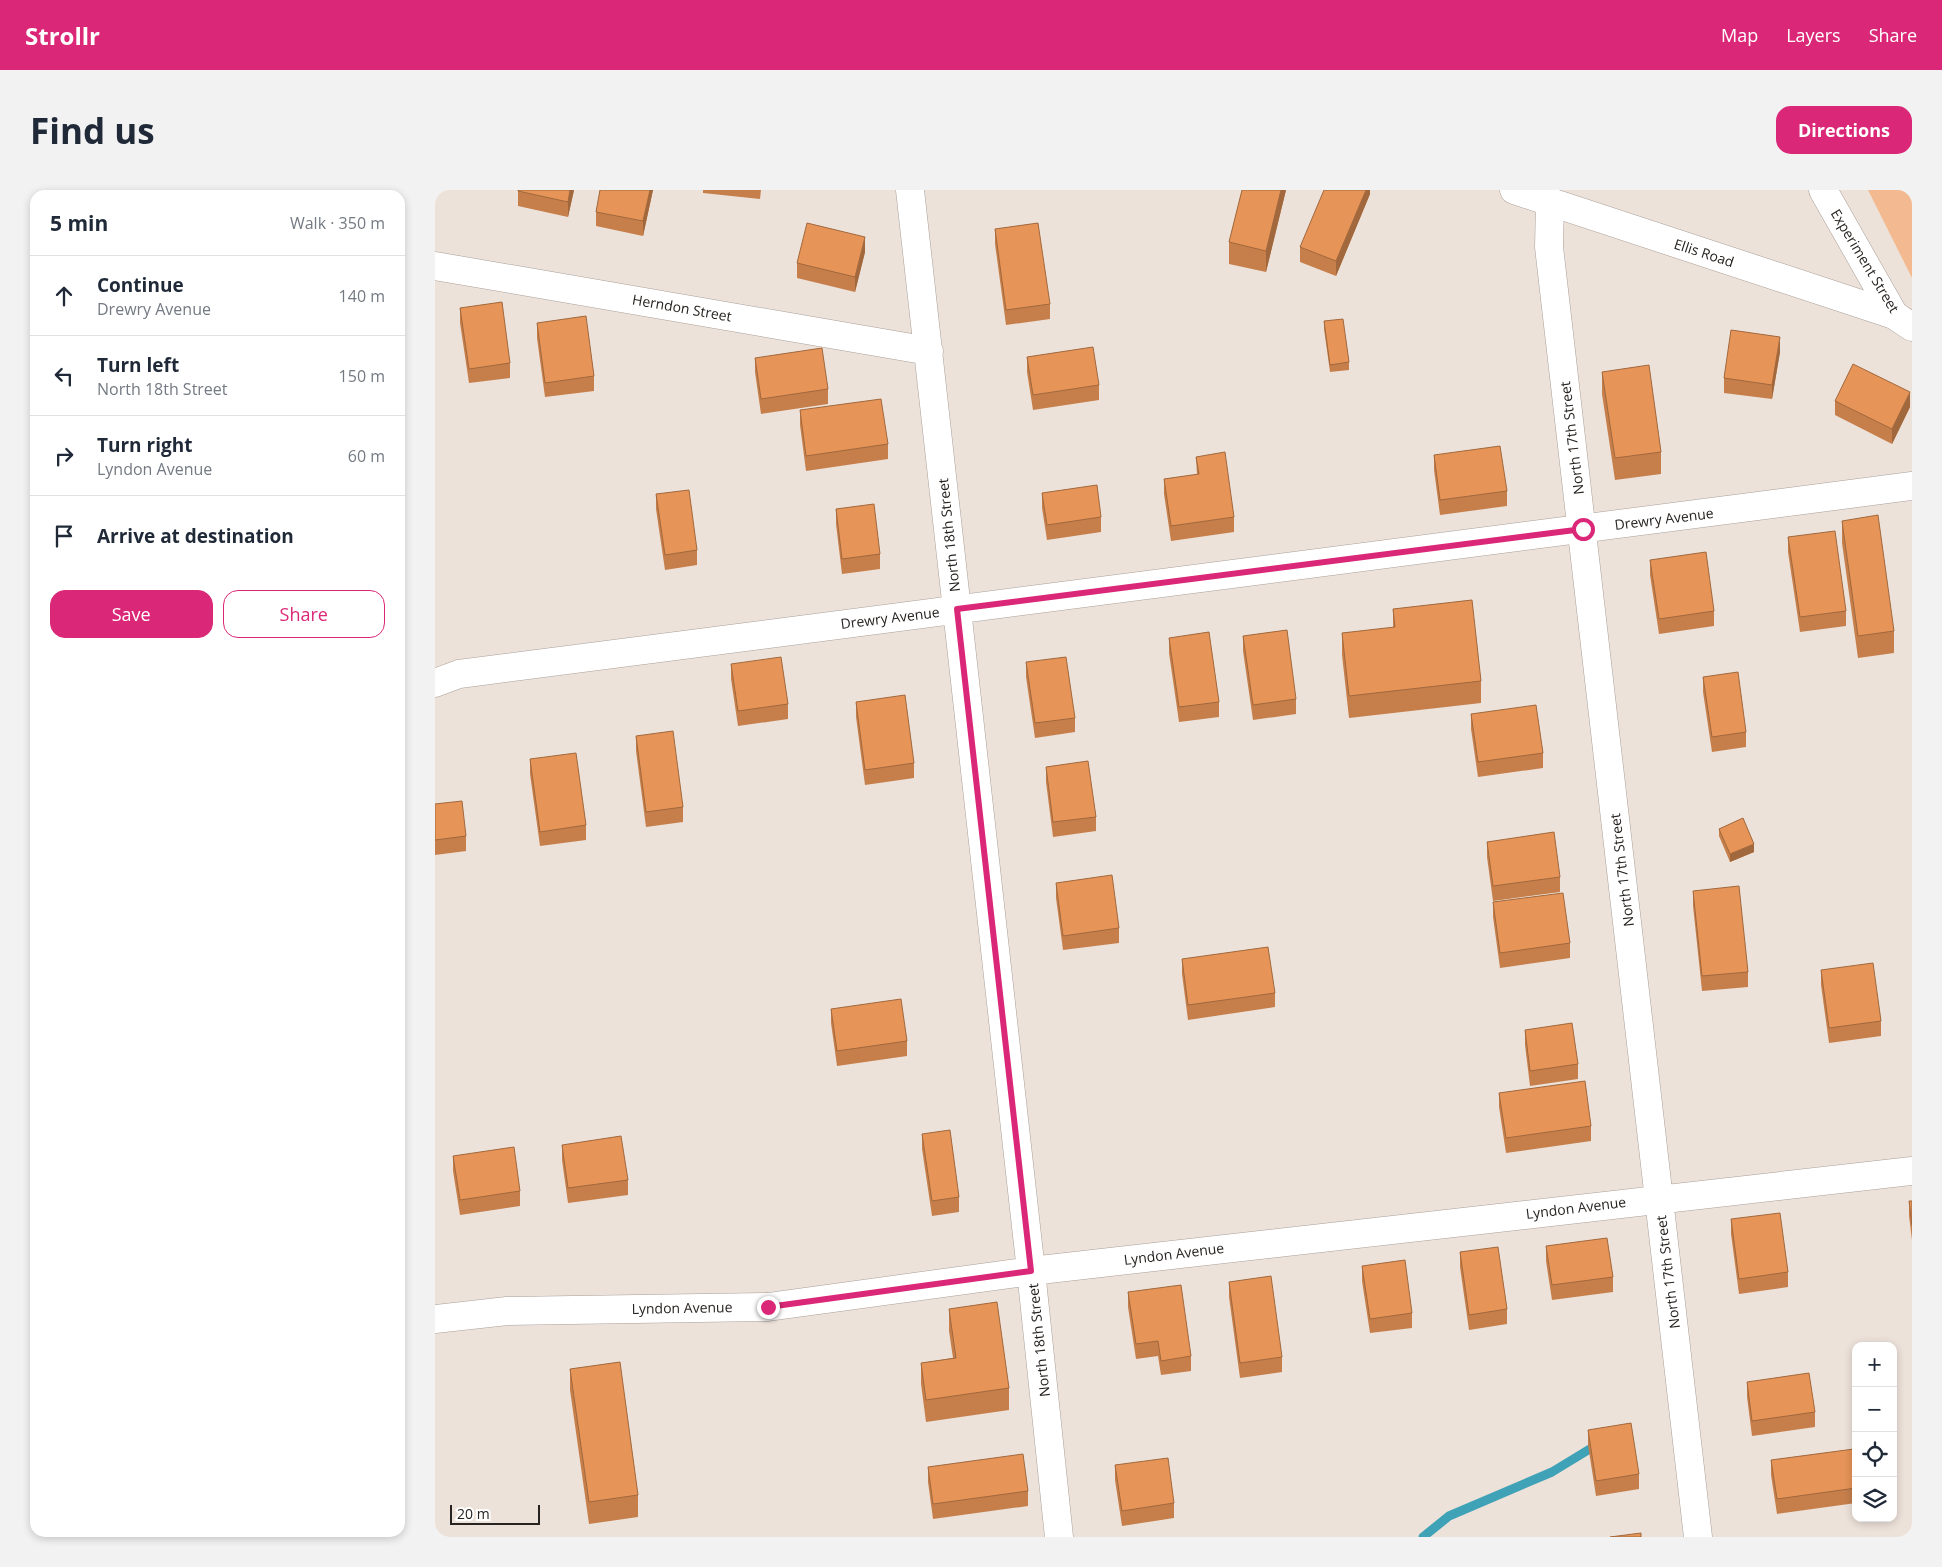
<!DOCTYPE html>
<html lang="en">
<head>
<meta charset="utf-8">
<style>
	:root { --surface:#fff; --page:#f2f2f3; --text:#1f2937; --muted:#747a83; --line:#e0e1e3; --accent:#db2777 }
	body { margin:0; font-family:"Open Sans",sans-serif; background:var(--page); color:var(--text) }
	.controls { position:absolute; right:15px; bottom:15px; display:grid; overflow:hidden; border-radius:10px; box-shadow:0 2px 8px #0003 }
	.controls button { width:45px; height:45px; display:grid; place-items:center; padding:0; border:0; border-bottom:1px solid var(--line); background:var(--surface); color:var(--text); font:25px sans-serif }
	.scale { position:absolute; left:15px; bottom:12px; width:90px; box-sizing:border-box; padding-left:5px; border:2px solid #272321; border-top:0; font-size:14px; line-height:18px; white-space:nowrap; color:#272321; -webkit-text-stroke:4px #fff; paint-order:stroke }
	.stop { position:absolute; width:15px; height:15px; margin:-11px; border:4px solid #db2777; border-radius:50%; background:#fff }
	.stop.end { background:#db2777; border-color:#fff; box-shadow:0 1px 5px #0008 }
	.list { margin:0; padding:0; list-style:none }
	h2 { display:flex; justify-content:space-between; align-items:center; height:65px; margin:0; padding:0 20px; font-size:21px }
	h2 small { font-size:16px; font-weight:400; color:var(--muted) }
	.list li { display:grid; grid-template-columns:32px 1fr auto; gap:15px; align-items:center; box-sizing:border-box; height:80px; padding:0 20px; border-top:1px solid var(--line) }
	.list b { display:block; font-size:19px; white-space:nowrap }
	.list p { margin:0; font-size:16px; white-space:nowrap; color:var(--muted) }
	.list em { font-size:16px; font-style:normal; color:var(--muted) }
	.actions { display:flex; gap:10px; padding:15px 20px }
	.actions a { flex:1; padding:11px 0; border:1px solid var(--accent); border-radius:15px; text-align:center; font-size:18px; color:var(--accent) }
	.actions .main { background:var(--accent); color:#fff }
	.icon { flex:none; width:28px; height:28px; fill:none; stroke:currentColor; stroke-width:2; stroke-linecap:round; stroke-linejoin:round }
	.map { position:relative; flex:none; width:1477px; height:1347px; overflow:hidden; border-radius:15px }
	header { display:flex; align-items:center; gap:30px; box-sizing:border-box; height:70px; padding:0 25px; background:var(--accent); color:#fff }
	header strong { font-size:24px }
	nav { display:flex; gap:28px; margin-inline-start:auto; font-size:18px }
	.intro { display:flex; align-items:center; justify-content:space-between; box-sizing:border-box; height:120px; padding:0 30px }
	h1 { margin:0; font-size:35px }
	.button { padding:12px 22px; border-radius:15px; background:var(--accent); color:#fff; font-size:18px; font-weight:700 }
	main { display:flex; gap:30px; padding:0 30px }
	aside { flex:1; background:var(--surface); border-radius:15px; box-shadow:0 2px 8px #0003 }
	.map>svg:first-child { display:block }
	.green { fill:#f3ba92 }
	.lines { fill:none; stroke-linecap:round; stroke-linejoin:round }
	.stream { stroke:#3fa2b6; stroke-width:9 }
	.minor-casing { stroke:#aa9f98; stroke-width:29 }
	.tertiary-casing { stroke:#aa9f98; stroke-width:29 }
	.secondary-casing { stroke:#aa9f98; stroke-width:29 }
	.minor { stroke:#fff; stroke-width:28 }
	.tertiary { stroke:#fff; stroke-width:28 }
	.secondary { stroke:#fff; stroke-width:28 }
	.wall { fill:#c67f4b }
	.shaded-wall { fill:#a1683d }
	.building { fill:#e69457; stroke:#a1683d }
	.route { stroke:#db2777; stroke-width:6 }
	.labels { text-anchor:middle; stroke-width:5; stroke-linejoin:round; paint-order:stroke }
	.street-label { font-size:14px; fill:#272321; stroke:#fff }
</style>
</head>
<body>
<header>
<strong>Strollr</strong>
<nav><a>Map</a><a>Layers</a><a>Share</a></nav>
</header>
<div class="intro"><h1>Find us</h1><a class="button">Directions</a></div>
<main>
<aside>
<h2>5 min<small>Walk · 350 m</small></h2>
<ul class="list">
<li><svg class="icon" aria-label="ahead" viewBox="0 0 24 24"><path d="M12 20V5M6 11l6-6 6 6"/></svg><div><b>Continue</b><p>Drewry Avenue</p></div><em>140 m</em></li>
<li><svg class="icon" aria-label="left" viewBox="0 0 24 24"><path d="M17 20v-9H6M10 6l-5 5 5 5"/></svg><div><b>Turn left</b><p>North 18th Street</p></div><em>150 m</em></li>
<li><svg class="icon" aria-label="right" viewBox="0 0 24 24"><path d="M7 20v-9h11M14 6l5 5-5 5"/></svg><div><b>Turn right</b><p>Lyndon Avenue</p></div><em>60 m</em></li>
<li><svg class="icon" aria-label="arrive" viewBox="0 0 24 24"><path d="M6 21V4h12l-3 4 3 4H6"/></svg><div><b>Arrive at destination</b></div></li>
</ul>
<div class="actions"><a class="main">Save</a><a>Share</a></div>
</aside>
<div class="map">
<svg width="1477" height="1347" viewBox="0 0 1477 1347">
	<rect width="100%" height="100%" fill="#ede2da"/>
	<!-- green -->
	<path class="green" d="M1433,0h44v88z"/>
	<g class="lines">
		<!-- stream -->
		<path class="stream" d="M988,1347l26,-21 103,-44 46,-28"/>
		<!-- minor casing -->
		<g class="minor-casing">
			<path id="minor" d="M475,0l121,1081 28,266
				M1115,13l-1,44 149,1290
				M0,76l494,85
				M0,493l24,-9 1453,-188
				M0,1129l72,-8 261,-4 263,-36 881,-100"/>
		</g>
		<!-- tertiary casing -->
		<g class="tertiary-casing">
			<path id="tertiary" d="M1079,0l380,125"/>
		</g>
		<!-- secondary casing -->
		<g class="secondary-casing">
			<path id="secondary" d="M1388,0l71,125 18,12"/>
		</g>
		<!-- minor -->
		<use href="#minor" class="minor"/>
		<!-- tertiary -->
		<use href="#tertiary" class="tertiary"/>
		<!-- secondary -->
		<use href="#secondary" class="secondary"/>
	</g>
	<!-- wall -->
	<path class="wall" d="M83,0h56l-6,27 -50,-11z
		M165,0h53l-10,46 -47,-10v-14z
		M268,0h58l-1,9 -57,-6z
		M807,0h44l-20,82 -37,-8v-22z
		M935,0v4l-34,82 -36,-14v-15z
		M560,39l55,75v15l-44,6 -11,-81z
		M430,62l-10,40 -58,-14v-15z
		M25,118l50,55v15l-41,5 -9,-60z
		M889,131l25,41v8l-19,2 -6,-43z
		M102,133l57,53v15l-49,6 -8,-59z
		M1345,162l-8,47 -48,-6v-15z
		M592,167l72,28v15l-66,10 -6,-38z
		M320,168l73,31v15l-67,10 -6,-42z
		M1167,182l59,80v22l-46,6 -13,-86z
		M1400,211l75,6 -18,37 -57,-29z
		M365,220l88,34v15l-82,12 -6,-46z
		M999,265l73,36v15l-67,9 -6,-45z
		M761,267l38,60v15l-63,9 -7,-47v-15l33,-4z
		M607,303l59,24v15l-54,8 -5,-32z
		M221,304l41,56v15l-32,5 -9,-61z
		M401,319l44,45v15l-38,5 -6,-50z
		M1407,331l52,110v22l-36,5 -16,-115z
		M1353,347l58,74v15l-46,6 -12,-80z
		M1215,370l64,51v15l-55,8 -9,-59z
		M958,419l88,72v22l-132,15 -7,-63v-22l51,-5z
		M808,446l53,63v15l-43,6 -10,-69z
		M734,448l50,64v15l-40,5 -10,-69z
		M591,472l49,56v14l-40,6 -9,-61z
		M296,474l57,40v15l-50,7 -7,-47z
		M1268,487l43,55v15l-34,5 -9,-60z
		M421,512l58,61v15l-49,7 -9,-68z
		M1036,524l72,39v15l-65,9 -7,-48z
		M201,546l47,71v15l-37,5 -10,-76z
		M95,569l56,66v15l-46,6 -10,-72z
		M611,577l50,50v14l-43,6 -7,-55z
		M0,614l31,32v15l-31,4z
		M1284,639l35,23 -24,10 -11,-26z
		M1052,652l73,35v15l-67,9 -6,-44z
		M621,693l63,45v15l-56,7 -7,-52z
		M1258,701l55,81v15l-46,4 -9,-85z
		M1058,712l77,41v15l-70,10 -7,-51z
		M747,769l93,34v14l-87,13 -6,-46z
		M1386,780l60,51v15l-52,7 -8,-58z
		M396,819l76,32v15l-70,10 -6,-43z
		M1090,840l53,34v15l-48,7 -5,-41z
		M1064,903l92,33v15l-85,12 -7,-46z
		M487,944l37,63v15l-27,4 -10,-67z
		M127,955l66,35v15l-60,8 -6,-43z
		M18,966l67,35v15l-60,9 -7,-44z
		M1474,1011h3v39l-3,-24z
		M1296,1029l57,53v15l-49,7 -8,-60z
		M1111,1056l67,31v15l-61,8 -6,-39z
		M1025,1062l47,57v15l-38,6 -9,-63z
		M927,1076l50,47v15l-42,5 -8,-52z
		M794,1092l53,75v15l-42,6 -11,-81z
		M693,1102l63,64v15l-30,4 -3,-19 -22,3 -8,-52z
		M514,1119l60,79v22l-83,12 -5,-38v-21l32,-5 -4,-27z
		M135,1179l68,126v22l-49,7 -19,-134z
		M1312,1192l68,30v15l-63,9 -5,-39z
		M1153,1240l51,44v15l-43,7 -8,-51z
		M1336,1270l85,4v39l-79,11 -6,-39z
		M680,1275l59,38v15l-52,8 -7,-46z
		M493,1277l100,24v15l-95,13 -5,-37z"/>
	<!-- shaded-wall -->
	<path class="shaded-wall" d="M135,0h4l-6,27v-15z
		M215,0h3l-10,46v-15z
		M846,0h5l-20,82v-21z
		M931,0h4v4l-34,82v-15z
		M430,47v15l-10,40v-15z
		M1345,147v15l-8,47v-14z
		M1475,202v15l-18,37v-15z
		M1319,654v8l-24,10v-8z"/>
	<!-- building -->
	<path class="building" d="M83,0h52l-2,12 -50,-11z
		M165,0h50l-7,31 -47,-9z
		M807,0h39l-15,61 -37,-9z
		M889,0h42l-30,71 -36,-14z
		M372,33l58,14 -10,40 -58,-14z
		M603,33l12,81 -44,6 -11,-81z
		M67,112l8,61 -41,6 -9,-61z
		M151,126l8,60 -49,7 -8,-60z
		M908,129l6,43 -19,3 -6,-44z
		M1296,140l49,7 -8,48 -48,-7z
		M658,157l6,38 -66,10 -6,-38z
		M387,158l6,41 -67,10 -6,-41z
		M1418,174l57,28 -18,37 -57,-28z
		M1214,175l12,87 -46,6 -13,-86z
		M446,209l7,45 -82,12 -6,-46z
		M1065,256l7,45 -67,9 -6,-45z
		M790,262l9,65 -63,9 -7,-47 35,-5 -3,-17z
		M662,295l4,32 -54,8 -5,-32z
		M254,300l8,60 -32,5 -9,-61z
		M439,314l6,50 -38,5 -6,-50z
		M1443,325l16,116 -36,5 -16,-115z
		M1400,341l11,80 -46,6 -12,-80z
		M1271,362l8,59 -55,8 -9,-59z
		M1037,410l9,81 -132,15 -7,-63 53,-6 -2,-18z
		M852,440l9,69 -43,6 -10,-69z
		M774,442l10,70 -40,5 -10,-69z
		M346,467l7,47 -50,7 -7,-47z
		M631,467l9,61 -40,5 -9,-61z
		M1303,482l8,60 -34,5 -9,-60z
		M470,505l9,68 -49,7 -9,-68z
		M1101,515l7,48 -65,9 -7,-48z
		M238,541l10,76 -37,5 -10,-76z
		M141,563l10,72 -46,7 -10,-73z
		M653,571l8,56 -43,5 -7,-55z
		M27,611l4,35 -31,4v-36z
		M1308,628l11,26 -24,10 -11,-25z
		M1119,642l6,45 -67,9 -6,-44z
		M677,685l7,53 -56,8 -7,-53z
		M1304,696l9,86 -46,4 -9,-85z
		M1128,703l7,50 -70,10 -7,-51z
		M833,757l7,46 -87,12 -6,-46z
		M1438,773l8,58 -52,7 -8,-58z
		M466,809l6,42 -70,10 -6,-42z
		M1137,833l6,41 -48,7 -5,-41z
		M1150,891l6,45 -85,12 -7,-45z
		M515,940l9,67 -27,4 -10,-67z
		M186,946l7,44 -60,8 -6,-43z
		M79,957l6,44 -60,9 -7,-44z
		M1474,1011h3v24z
		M1345,1023l8,59 -49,7 -8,-60z
		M1172,1048l6,39 -61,8 -6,-39z
		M1063,1057l9,62 -38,6 -9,-63z
		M970,1070l7,53 -42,6 -8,-53z
		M836,1086l11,81 -42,6 -11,-81z
		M746,1095l10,71 -30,5 -3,-20 -22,3 -8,-52z
		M562,1112l12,86 -83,12 -5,-37 35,-5 -7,-49z
		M185,1172l18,133 -49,7 -19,-133z
		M1374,1183l6,39 -63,9 -5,-39z
		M1196,1233l8,51 -43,7 -8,-51z
		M1419,1259l2,15v24l-79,11 -6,-39z
		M588,1264l5,37 -95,13 -5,-37z
		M733,1268l6,45 -52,8 -7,-46z
		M1206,1343v4h-31z"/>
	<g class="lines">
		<!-- route -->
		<path class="route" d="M333,1117l263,-36 -74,-662 626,-80"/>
	</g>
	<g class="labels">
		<!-- street labels -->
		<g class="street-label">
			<text transform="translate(1269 63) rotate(18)" y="5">Ellis Road</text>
			<text transform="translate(1430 71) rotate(59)" y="5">Experiment Street</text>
			<text transform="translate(247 118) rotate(10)" y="5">Herndon Street</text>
			<text transform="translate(1137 248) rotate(-97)" y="5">North 17th Street</text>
			<text transform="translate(1229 329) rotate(-7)" y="5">Drewry Avenue</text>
			<text transform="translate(514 345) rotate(-96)" y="5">North 18th Street</text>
			<text transform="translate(455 428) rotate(-7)" y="5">Drewry Avenue</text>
			<text transform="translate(1187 680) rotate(-97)" y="5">North 17th Street</text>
			<text transform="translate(1141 1018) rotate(-7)" y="5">Lyndon Avenue</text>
			<text transform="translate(739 1064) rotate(-7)" y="5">Lyndon Avenue</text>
			<text transform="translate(1233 1082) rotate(-97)" y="5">North 17th Street</text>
			<text transform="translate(247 1118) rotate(-1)" y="5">Lyndon Avenue</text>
			<text transform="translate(604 1150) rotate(-96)" y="5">North 18th Street</text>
		</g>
	</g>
</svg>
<div class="controls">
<button>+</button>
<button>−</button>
<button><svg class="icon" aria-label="locate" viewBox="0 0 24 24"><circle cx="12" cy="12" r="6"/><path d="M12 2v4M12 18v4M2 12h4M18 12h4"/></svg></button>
<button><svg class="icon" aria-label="layers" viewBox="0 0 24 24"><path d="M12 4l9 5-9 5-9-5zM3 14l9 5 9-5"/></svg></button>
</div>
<div class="scale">20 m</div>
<div class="stop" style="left:1148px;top:339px"></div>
<div class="stop end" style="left:333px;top:1117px"></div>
</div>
</main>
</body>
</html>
